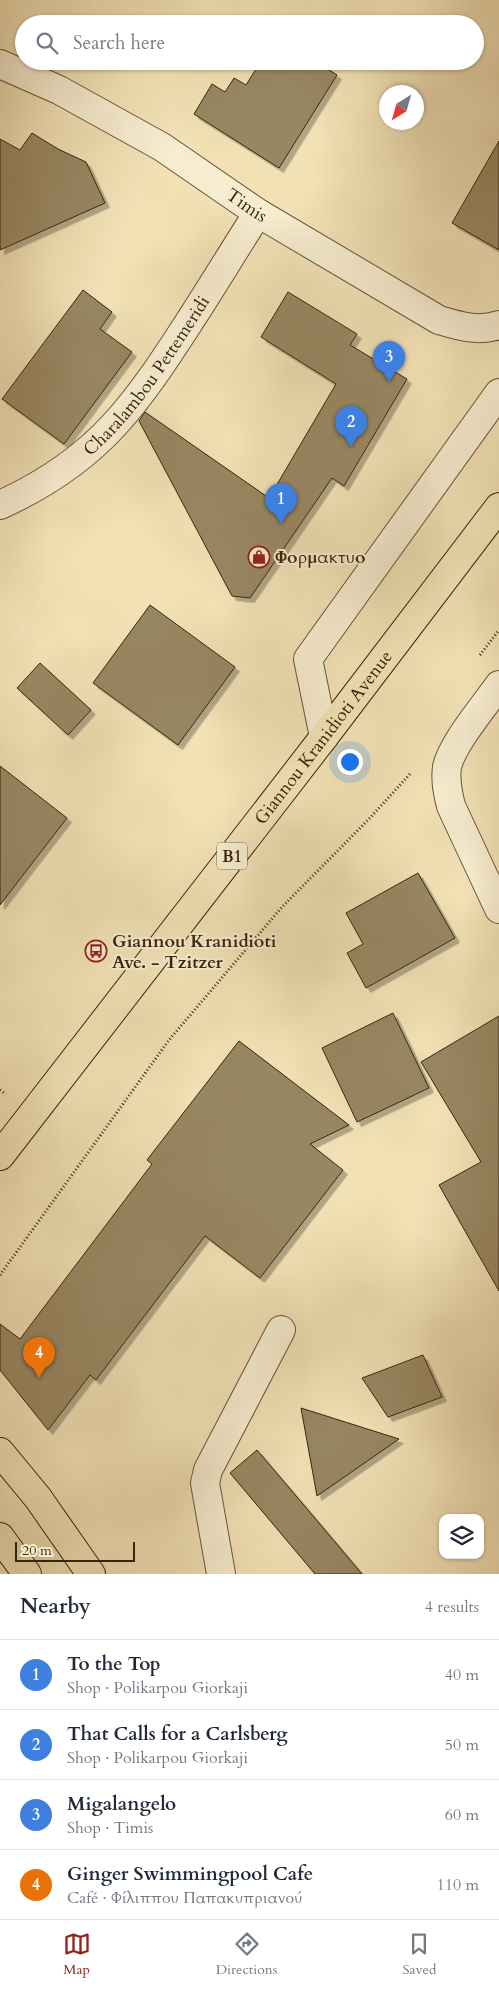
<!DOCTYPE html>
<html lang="en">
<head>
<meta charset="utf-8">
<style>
	:root { --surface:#fff; --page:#f2f2f3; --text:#1f2937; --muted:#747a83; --line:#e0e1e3; --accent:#8f2418 }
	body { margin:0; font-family:Cardo,serif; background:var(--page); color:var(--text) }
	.controls { position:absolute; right:15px; bottom:15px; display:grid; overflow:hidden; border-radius:10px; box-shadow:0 1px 4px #0004 }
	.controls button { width:45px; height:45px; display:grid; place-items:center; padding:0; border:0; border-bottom:1px solid var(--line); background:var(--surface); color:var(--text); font:25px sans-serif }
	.compass { position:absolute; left:379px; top:85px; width:45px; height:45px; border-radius:50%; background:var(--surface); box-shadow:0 1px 4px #0004; rotate:217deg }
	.scale { position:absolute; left:15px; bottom:12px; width:120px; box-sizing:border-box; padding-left:5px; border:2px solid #38250c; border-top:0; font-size:14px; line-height:18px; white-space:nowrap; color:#38250c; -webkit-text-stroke:4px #f6eccf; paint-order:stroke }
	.you { position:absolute; left:349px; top:761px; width:18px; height:18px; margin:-12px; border:4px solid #fff; border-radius:50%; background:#1a73e8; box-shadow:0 0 0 8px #1a73e833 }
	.badge { display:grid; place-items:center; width:32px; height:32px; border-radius:50%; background:var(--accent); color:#fff; font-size:16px; font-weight:700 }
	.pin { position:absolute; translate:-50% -41px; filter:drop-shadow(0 1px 2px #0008) }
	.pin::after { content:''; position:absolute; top:26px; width:18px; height:15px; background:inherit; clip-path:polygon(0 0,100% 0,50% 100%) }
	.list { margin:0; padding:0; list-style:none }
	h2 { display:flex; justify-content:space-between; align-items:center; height:65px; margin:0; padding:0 20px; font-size:21px }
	h2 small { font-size:16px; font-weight:400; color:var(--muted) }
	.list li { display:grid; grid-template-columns:32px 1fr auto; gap:15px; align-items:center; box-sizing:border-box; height:70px; padding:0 20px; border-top:1px solid var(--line) }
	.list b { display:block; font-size:19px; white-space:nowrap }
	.list p { margin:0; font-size:16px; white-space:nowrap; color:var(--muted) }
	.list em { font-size:16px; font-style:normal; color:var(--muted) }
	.icon { flex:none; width:28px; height:28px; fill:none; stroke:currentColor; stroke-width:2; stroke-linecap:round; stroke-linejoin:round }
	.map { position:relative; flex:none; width:499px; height:1574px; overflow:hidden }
	.search { position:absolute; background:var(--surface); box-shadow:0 1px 4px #0004; left:15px; right:15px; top:15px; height:55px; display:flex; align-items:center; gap:12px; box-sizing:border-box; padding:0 18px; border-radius:28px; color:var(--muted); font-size:19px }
	.sheet { height:345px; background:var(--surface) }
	nav { display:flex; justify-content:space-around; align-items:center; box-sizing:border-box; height:70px; border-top:1px solid var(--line); background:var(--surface); font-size:14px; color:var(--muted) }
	nav a { display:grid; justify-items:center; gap:2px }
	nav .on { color:var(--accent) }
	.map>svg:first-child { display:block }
	.building { fill:#988764; stroke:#38250c; filter:url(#shadow) }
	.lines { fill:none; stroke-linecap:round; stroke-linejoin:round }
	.minor-casing { stroke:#665436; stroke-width:30 }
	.major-casing { stroke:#38250c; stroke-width:30 }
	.path { stroke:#38250c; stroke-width:3; stroke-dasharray:1 2.5; stroke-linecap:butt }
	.minor { stroke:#f6eccf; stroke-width:28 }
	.major { stroke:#f1e1b5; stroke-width:28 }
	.labels { text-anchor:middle; stroke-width:4; stroke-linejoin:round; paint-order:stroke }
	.shield { fill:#f6eccf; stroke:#716146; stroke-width:1 }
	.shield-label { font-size:16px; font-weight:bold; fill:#38250c }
	.street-label { font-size:18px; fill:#38250c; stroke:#f6eccf }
	.poi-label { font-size:18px; font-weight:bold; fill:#38250c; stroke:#f6eccf; text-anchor:start }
</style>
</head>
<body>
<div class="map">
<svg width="499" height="1574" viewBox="0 0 499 1574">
	<defs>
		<filter id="shadow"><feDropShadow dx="4.5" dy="4.5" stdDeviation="0" flood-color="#0004"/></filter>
	</defs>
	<rect width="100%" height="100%" fill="#f1e1b5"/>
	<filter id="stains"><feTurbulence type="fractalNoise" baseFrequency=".004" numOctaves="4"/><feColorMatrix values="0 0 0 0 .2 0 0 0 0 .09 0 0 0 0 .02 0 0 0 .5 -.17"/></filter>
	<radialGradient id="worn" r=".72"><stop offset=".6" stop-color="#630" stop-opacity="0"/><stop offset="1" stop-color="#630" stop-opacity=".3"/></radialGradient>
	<!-- building -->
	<path class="building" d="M261,61h54l22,14 -58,93 -85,-54 18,-30 13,8 9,-14 12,7z
		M32,133l26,16 28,13 19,41 -105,47v-111l20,11z
		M499,141v109l-47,-27z
		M83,290l29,22 -12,17 32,23 -68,92 -62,-45z
		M288,292l69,42 -7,11 57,34 -63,107 -12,-8 -82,120 -18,-2 -93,-175 6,-9 124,86 67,-114 -75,-47z
		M150,605l85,62 -57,78 -85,-62z
		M40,663l51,47 -23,25 -51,-47z
		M0,766l67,52 -67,87z
		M418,873l37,65 -89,50 -19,-35 16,-9 -17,-31z
		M393,1013l36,75 -72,34 -35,-74z
		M499,1016v275l-60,-106 42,-23 -60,-100z
		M239,1041l110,84 -39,19 33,26 -83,108 -55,-42 -109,144 -6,-5 -42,55 -48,-60v-46l20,15 132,-175 -5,-4z
		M423,1355l19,42 -54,20 -26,-39z
		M301,1408l98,31 -82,57z
		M257,1450l57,67 48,57h-47l-85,-101z"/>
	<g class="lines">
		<!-- minor casing -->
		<g class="minor-casing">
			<g id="minor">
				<path id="s1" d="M0,64l59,26 103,57 96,66 181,107c20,6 39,12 60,5"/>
				<path id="s2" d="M0,505c42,-19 84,-47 115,-81 30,-33 54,-71 78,-108 22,-34 43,-69 65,-103"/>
				<path d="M499,685c-14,20 -47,59 -52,82 -2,14 1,27 4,39l48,103"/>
				<path d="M324,737l-16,-78 191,-266"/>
				<path d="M221,1574l-16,-91 3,-13 73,-140"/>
			</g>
		</g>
		<!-- major casing -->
		<g class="major-casing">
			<g id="major">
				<path id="s3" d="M0,1156l324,-419 175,-230"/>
				<path d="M0,1452l38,46 53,76"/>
				<path d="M0,1537l27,37"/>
			</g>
		</g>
		<!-- path -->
		<path class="path" d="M480,655l19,-25
			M0,1090l6,4
			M0,1275l169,-235 113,-133 87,-88 41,-45"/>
		<!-- minor -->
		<use href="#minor" class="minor"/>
		<!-- major -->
		<use href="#major" class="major"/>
	</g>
	<!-- icons -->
	<defs>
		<g id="shop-ring" transform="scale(1.125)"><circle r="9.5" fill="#f6eccf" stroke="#8f2418" stroke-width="1.5"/><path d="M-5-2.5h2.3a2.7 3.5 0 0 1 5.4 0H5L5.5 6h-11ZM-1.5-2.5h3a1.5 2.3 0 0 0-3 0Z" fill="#8f2418"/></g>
		<g id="bus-ring" transform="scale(1.125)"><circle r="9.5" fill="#f6eccf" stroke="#8f2418" stroke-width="1.5"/><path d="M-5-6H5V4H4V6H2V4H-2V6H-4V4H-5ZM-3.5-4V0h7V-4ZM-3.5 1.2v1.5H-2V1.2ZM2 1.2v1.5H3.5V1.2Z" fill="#8f2418"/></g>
	</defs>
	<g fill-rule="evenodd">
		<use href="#shop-ring" x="259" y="557"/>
		<use href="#bus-ring" x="96" y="951"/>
	</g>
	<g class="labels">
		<!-- shield labels -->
		<rect class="shield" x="217" y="842.5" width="30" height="27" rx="4"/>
		<g class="shield-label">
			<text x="232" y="862">B1</text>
		</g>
		<!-- street labels -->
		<g class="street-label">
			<text dy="6" stroke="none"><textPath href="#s1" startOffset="285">Timis</textPath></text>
			<text dy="6" stroke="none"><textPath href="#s2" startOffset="199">Charalambou Pettemeridi</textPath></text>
			<text dy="6" stroke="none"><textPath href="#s3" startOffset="529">Giannou Kranidioti Avenue</textPath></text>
		</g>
		<!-- poi labels -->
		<g class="poi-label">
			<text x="275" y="563">Φορμακτυο</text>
			<text x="112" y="947">Giannou Kranidioti<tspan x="112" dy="21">Ave. - Tzitzer</tspan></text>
		</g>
	</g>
	<rect width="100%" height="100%" filter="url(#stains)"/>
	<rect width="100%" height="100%" fill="url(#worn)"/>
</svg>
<div class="controls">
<button><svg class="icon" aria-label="layers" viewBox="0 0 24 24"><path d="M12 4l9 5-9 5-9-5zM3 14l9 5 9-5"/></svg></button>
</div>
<svg class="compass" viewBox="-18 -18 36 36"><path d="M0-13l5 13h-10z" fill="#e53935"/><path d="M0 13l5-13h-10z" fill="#747a83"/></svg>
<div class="scale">20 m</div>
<div class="you"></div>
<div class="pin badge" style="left:281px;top:524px;background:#3f7fe0">1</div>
<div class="pin badge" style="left:351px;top:447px;background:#3f7fe0">2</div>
<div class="pin badge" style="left:389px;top:382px;background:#3f7fe0">3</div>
<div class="pin badge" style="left:39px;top:1378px;background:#e8710a">4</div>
<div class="search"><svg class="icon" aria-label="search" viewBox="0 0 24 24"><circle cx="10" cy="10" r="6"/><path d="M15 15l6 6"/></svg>Search here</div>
</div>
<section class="sheet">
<h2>Nearby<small>4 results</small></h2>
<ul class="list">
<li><span class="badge" style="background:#3f7fe0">1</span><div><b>To the Top</b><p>Shop · Polikarpou Giorkaji</p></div><em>40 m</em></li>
<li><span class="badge" style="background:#3f7fe0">2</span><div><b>That Calls for a Carlsberg</b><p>Shop · Polikarpou Giorkaji</p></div><em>50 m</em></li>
<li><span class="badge" style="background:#3f7fe0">3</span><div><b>Migalangelo</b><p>Shop · Timis</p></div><em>60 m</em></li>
<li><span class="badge" style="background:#e8710a">4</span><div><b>Ginger Swimmingpool Cafe</b><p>Café · Φίλιππου Παπακυπριανού</p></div><em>110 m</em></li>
</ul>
</section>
<nav>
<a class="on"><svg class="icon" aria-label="map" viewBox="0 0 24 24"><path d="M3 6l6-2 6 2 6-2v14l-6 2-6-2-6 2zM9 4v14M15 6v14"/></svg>Map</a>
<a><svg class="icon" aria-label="directions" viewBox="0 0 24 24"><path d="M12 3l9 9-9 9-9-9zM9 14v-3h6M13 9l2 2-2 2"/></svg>Directions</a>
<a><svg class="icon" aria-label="saved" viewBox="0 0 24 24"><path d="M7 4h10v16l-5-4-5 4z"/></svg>Saved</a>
</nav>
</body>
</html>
